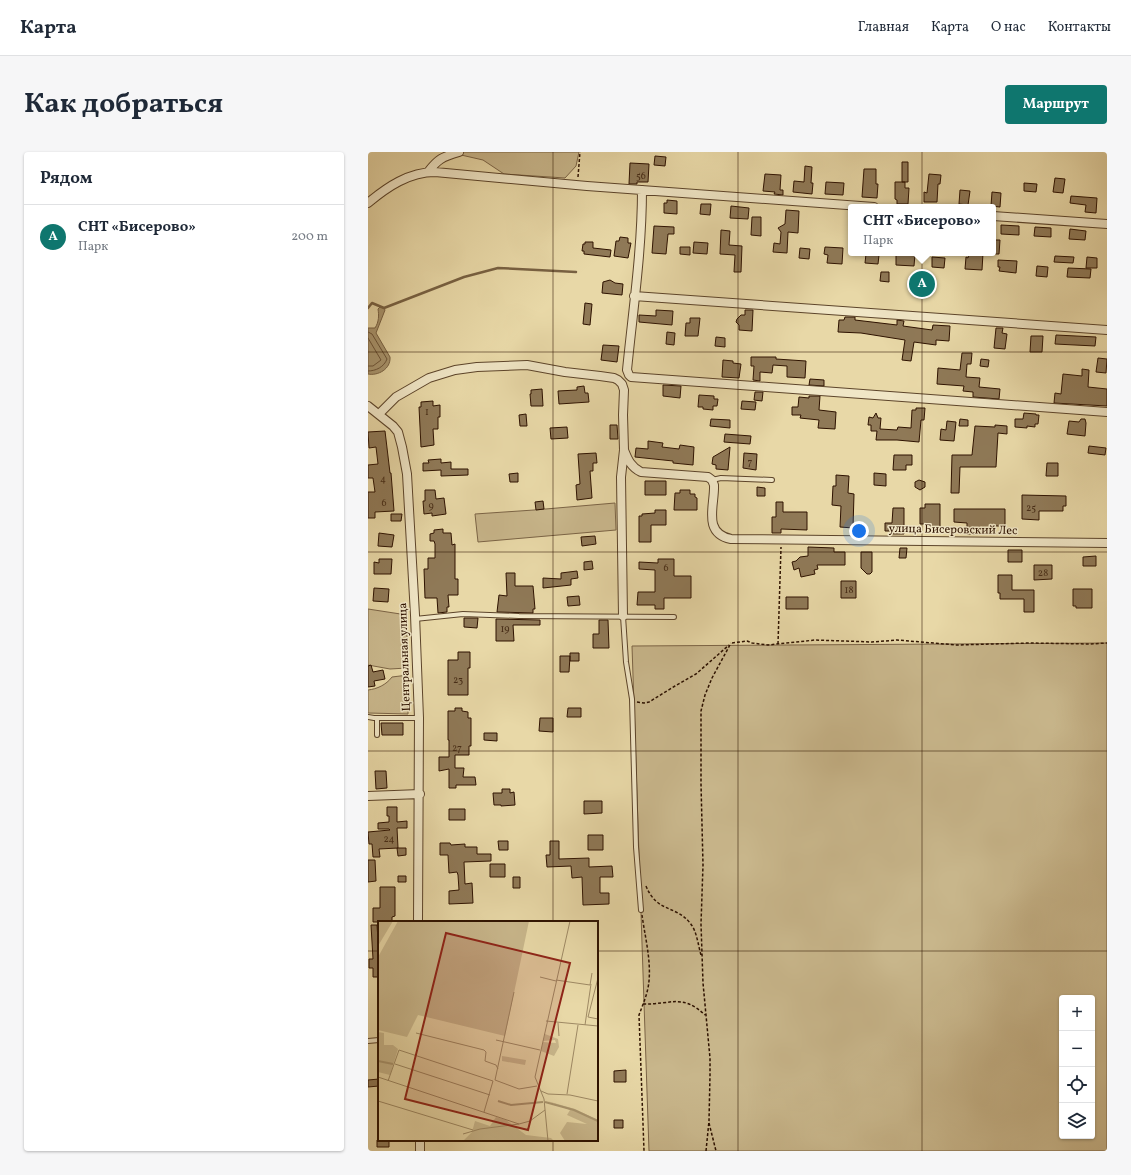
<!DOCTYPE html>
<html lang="ru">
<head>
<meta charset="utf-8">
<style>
	:root { --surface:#fff; --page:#f6f6f7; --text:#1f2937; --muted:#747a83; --line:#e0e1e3; --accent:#0f766e }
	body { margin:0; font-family:Vollkorn,serif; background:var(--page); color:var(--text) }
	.controls { position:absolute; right:12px; bottom:12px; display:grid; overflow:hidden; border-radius:4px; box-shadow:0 1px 3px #0004 }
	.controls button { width:36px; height:36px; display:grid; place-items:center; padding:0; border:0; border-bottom:1px solid var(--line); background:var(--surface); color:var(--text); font:20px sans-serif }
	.you { position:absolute; left:491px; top:379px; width:14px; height:14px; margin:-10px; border:3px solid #fff; border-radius:50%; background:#1a73e8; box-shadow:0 0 0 6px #1a73e833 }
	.badge { display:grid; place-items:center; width:26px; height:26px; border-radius:50%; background:var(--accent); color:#fff; font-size:13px; font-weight:700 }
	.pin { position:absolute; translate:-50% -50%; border:2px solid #fff; box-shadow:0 1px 4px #0006 }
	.popup { position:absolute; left:480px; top:52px; width:148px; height:52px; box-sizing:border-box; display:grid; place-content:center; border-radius:4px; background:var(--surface); filter:drop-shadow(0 1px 3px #0005); font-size:13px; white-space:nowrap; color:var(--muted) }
	.popup b { font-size:15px; color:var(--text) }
	.popup::after { content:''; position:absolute; left:50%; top:100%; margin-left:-8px; border:8px solid transparent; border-top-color:var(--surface) }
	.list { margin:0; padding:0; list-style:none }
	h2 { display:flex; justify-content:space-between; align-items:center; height:52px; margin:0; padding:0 16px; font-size:17px }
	h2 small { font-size:13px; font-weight:400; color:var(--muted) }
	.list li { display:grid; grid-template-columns:26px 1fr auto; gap:12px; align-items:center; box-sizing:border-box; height:64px; padding:0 16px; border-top:1px solid var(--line) }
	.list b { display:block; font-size:15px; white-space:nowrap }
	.list p { margin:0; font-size:13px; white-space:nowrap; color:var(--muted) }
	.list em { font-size:13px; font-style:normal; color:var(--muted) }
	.icon { flex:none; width:22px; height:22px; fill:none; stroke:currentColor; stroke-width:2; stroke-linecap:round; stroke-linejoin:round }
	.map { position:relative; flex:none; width:739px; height:999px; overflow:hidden; border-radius:4px }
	header { display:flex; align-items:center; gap:24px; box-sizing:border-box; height:56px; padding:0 20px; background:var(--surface); border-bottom:1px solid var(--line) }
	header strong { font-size:19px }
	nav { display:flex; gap:22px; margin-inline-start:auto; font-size:14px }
	.intro { display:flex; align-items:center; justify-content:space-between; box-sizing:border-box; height:96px; padding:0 24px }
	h1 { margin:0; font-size:28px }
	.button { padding:10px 18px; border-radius:4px; background:var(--accent); color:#fff; font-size:14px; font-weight:700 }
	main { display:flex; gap:24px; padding:0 24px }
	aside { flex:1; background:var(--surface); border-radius:4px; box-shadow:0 1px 3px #0004 }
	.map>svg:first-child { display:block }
	.green { fill:#c8b68b; stroke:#7b6446; fill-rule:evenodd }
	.water { fill:#a9956e; stroke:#786142 }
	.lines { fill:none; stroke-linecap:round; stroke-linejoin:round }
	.shore { stroke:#6c5437; stroke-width:1 }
	.stream { stroke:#786142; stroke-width:2.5 }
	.building { fill:#8f7957; stroke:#2e1200 }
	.lane-casing { stroke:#5c442a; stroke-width:6 }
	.street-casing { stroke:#5c442a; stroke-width:10 }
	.path { stroke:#2e1200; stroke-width:1.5; stroke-dasharray:3 2; stroke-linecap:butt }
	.lane { stroke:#f0e6c6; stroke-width:4 }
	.street { stroke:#f0e6c6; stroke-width:8 }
	.grid { fill:none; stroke:#2e1200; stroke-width:1; stroke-opacity:0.55 }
	.labels { text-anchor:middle; stroke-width:3; stroke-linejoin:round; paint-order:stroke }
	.number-label { font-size:10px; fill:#462c16 }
	.street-label { font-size:12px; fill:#2e1200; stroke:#f0e6c6 }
	.inset-river { fill:none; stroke:#a9956e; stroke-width:2 }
	.inset-road { fill:none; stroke:#9e8964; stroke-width:1 }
	.view { fill:#8f2418; fill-opacity:0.15; stroke:#8f2418; stroke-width:2 }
	.inset-edge { fill:none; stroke:#2e1200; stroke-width:2 }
</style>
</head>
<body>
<header>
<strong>Карта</strong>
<nav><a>Главная</a><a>Карта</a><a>О нас</a><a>Контакты</a></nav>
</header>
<div class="intro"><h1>Как добраться</h1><a class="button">Маршрут</a></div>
<main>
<aside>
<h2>Рядом<small></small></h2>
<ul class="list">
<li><span class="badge">A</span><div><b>СНТ «Бисерово»</b><p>Парк</p></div><em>200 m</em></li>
</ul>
</aside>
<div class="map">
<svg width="739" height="999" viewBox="0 0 739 999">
	<rect width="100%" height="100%" fill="#e8d8a7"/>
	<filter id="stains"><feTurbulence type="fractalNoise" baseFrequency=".005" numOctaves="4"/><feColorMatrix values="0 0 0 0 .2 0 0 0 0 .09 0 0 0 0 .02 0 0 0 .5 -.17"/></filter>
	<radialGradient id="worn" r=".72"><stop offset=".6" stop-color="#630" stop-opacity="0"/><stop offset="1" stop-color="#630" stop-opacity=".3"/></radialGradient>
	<!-- green -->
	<path class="green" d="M80,0h131l-3,14 -11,12 -61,-4 -21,-14z
		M247,351l1,27 -138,12 -3,-28 59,-4z
		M0,457l39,6v53l-17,1 -22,-4z
		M739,491v508h-458l-17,-505zM694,846h30v138h-30z
		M40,523v39l-40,-1v-23c9,-1 18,-5 24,-13z"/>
	<!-- water -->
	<path class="water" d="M12,155l4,1 1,2 -9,23 14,24c1,12 -12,19 -22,17v-46h7c4,-6 4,-13 3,-19z"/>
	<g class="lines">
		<!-- shore -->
		<path class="shore" d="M0,180l4,2 15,25c-3,8 -11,12 -19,12
			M0,186l13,22 -8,6h-5"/>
		<!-- stream -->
		<path class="stream" d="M0,156l4,-5 12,5 80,-31 34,-9 78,4"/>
	</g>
	<!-- building -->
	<path class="building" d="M287,4l11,1 -1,9 -11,-1z
		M534,10h6v20h-6z
		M262,11l19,1 -1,18h-11v2h-8z
		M437,14l7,1 -1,16h2l-1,11 -19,-2 1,-11 10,1z
		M496,17h12v15h2l-1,14 -15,-1z
		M397,22l16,1 -1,15h3v5l-9,-1 1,-2 -12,-1z
		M561,22l12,1 -1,9h-2l-1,18h-13v-10l3,1z
		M687,26l10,1 -2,14 -10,-1z
		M458,30l18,1 -1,12 -18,-1z
		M527,30h10v6h4l-1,16h-11v-4l-2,-1z
		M656,31l13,1 -1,8 -12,-1z
		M592,38l10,1 -2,14 -9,-1z
		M624,40l9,1 -1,14 -9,-1z
		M703,44l26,2 -1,15 -11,-1 1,-7 -16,-2z
		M299,48l10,1v13l-13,-1v-10h3z
		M333,52h10l-1,11 -10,-1z
		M363,54l18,2 -1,11 -18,-1z
		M418,58l13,1 -1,22 -10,-1 -1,21 -14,-1 1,-9 6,1 1,-12 -3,-4 7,-4z
		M384,65h9v19l-10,-1z
		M633,73l18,1v9l-18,-1z
		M286,74l20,1v7h-6l-2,20 -14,-1z
		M667,75l16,1v9l-17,-1z
		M702,77l16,2 -1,9 -16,-1z
		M353,78l9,1 -1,14 13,1 -1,26h-7l1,-17 -15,-1z
		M252,85l8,1v5h3l-3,15 -14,-2 2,-15h3z
		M625,88h7l-1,14h-6z
		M217,90h8v6l18,2 -1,7 -26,-3v-3h-2l1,-7h2z
		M326,90l14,1 -1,11 -14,-1z
		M312,95h10v8l-10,-1z
		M457,95l18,1 -1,16 -15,-1 1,-8 -4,-1z
		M432,96l10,1 -1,10 -10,-1z
		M528,101l19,1 -1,12 -18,-1z
		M601,101h14l-1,17 -17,-1 1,-12 2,1z
		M498,102l13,1 -1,9 -13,-1z
		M687,104l19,1 -1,6 -19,-1z
		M564,105l13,1 -1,10 -12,-1z
		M719,105l10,1v10h-11z
		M630,108l19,1 -1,12 -17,-2 1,-4h-2z
		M669,114l11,1 -1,10 -11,-1z
		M700,116l23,1 -1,9 -23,-1z
		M513,120h8v10l-9,-1z
		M242,128l5,3 8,1 -1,11 -20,-2 1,-11z
		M217,151l7,1 -2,21 -7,-1z
		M288,158l17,1 -1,14 -33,-3v-7l17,1z
		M377,158h8l-1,21 -13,-1v-5l-3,-3 1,-3 4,-4h4z
		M477,165h10v3l42,5v-5l7,1 -1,5 29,4 1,-5 17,1 -1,15 -13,-1v5l-22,-3 -3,19 -9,-1 3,-20 -44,-7 -23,-1 1,-12h5z
		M322,166h10l-2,18h-13l1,-13h4z
		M628,176h7l-1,5 5,1 -2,15 -11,-1z
		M299,180l8,1 -1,12 -8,-1z
		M688,183l40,2 -1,9 -40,-2z
		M663,184h12l-1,16h-12z
		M348,185l9,1v9l-10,-1z
		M235,193l16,1 -2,16 -16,-2z
		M594,201h10l-1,11h-4l-1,13 14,1 -1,9 21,2 -1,10 -26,-2v-5l-10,-1 1,-5 -27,-2 1,-16 22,2z
		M383,205h25v2l30,2 -1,17 -18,-1v-11l-14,-1 -1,8 -12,-1v9l-7,-1 1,-14h-3z
		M730,206l9,1 -1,14 -10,-1z
		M613,207l8,1 -1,7 -8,-1z
		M355,208l10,1v2l8,1 -2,14 -17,-1z
		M714,217l7,1 -1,17 19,2v17l-53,-3 1,-10 6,1 2,-20 19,2z
		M442,227l14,1v6l-15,-1z
		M295,233l18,1 -1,12 -17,-2z
		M216,234l1,7h3l1,9 -30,2 -1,-13 19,-1v-3z
		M174,237l1,17h-12l-1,-12h1v-4z
		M387,240h8l-1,9 -8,-1z
		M331,243l15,1v3h4l-1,7h-4v4l-10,-1v-2h-5z
		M441,244h11l-1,14 17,2 -1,17 -17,-1 1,-8 -19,-2 1,-3h-9v-8h6l1,-10 10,1z
		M65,249v5l7,-1v12h-2v12h-5l1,16 -13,2 -2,-40h2v-5z
		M374,249l14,1 -1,8 -14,-1z
		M548,256h9l-1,12h-3l-2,22 -22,-2h-21l1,-9h-6v-6h-3l1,-8 4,1 3,-5 2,5h3l-1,11 17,1 1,-3 13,1 1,-18h4z
		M656,261l12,1v1h3l-1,9h-3v3l-8,-1v2l-12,-1v-8h8z
		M158,262l1,12h-7l-1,-11z
		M343,267l19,1v8l-20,-2z
		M592,267l8,1v6h-9z
		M713,267h4l1,4 -1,13 -18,-2 2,-13 10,1z
		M579,269l9,1 -2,19 -14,-1 1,-11 5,1z
		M242,273h7l1,14h-8z
		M627,273l12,1v8l-9,-1 -2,34h-36l-1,26h-8l1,-38h20l3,-29 20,1z
		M199,275l1,11 -17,1 -1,-11z
		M17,279l5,42h1l3,38 -19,1v6h-7v-26h7l-2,-14h-5v-13l10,-1 -2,-17 -7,1 -1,-16z
		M357,282l26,2 -1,8 -26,-2z
		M280,289l15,2 -1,4 17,2 1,-4 14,2 -1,18 -20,-2v-2l-38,-4 1,-9 12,1z
		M721,294l17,2 -1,7 -17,-2z
		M362,295l-2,23 -12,-1v-4l-4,-1 1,-7z
		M228,301l1,10h-4v8h-3l2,27 -15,2 -1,-15 4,-1 -2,-30z
		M376,301l13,1 -1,16 -13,-2z
		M526,303h18v10h-6v5h-13z
		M73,307v4l10,-1v7h17v6l-27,1v-6l-18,1v-8h6l-1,-3z
		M679,311h11v13h-12z
		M150,321v9h-8l-1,-8z
		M506,321l12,1v12l-12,-1z
		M468,323l13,1 -1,17 6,1 -1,34 -13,-1 1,-21 -9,-1 1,-19h3z
		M551,328l6,2v5l-5,3 -5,-3v-5z
		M277,329h21v14h-21z
		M389,335l8,1v8h-8z
		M57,338h10l1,9 8,-1 2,16 -14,2v-3l-8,1 -1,-13h2z
		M312,338h10v4h5v3l2,1v12h-23l1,-17h5z
		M654,343l44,1v10h-3v5h-24v9l-17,-1z
		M175,349l1,8 -8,1 -1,-8z
		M408,350h7v10h24v18l-26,-1v4h-9v-16h4z
		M557,352h15v23l-14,-1v-2h-6v-16h5z
		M525,356h11v26h-12v-3h-7v-8h7z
		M586,357h51v17h-14v4l-16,-1v5h-8v-11l-13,-1z
		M287,358h11v15h-15v17h-12v-26h3v-2l13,-1z
		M23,362h11l-1,7h-10z
		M75,377v4h8l1,12 3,-1v35h3v16h-10l1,12h-2v5l-9,1 -1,-15h-12l-1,-29h4v-11h7v-14l-1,-3h-4v-7l4,-1v-3z
		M11,381l15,2 -2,12 -14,-1z
		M227,384l1,8 -14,2 -1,-9z
		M440,395l26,1v4h11v13h-28l1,4 -4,1 1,4 -14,3 -2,-9 -5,2 -2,-8 4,-1 4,-4 8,-1z
		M532,396h7l-1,10h-7z
		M640,398h14v12h-14z
		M493,400h11v20l-2,2h-3l-6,-6z
		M728,404v10h-13v-9z
		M11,407h13l-1,15h-17v-12l5,1z
		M290,407h16v17h17v22h-27v11h-9v-4h-18l1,-13h17v-22l-16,-1v-7l19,1z
		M224,409l1,8 -9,1v-8z
		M666,413h18v14l-18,1z
		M209,419l1,7 -7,1v6l-28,3v-10l18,1v-6z
		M138,421h9v13h18l2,23h-2v4l-36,-1 2,-17 8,1z
		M630,423h14v15h22v22h-10v-13h-24v-6h-2z
		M473,429h15v17h-15z
		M6,436l15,1 -1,13 -15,-1z
		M705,437h19v19h-16v-2h-3z
		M211,444l1,9 -12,1 -1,-9z
		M418,445h22v12h-22z
		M96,466h14l-1,10 -13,-1z
		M128,467l44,1v5h-27l1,16h-18z
		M231,468h9l1,28h-16v-14h6z
		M90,500h12v16h-2v27h-20v-35h10z
		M202,501h9v8h-9z
		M192,504h10l-1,16h-9z
		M3,513l2,7 10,-2 2,9 -11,2 1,5 -7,1v-21z
		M87,556h7v3l6,1v6h3v28h-2v9h-14v13h9l-1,9h12l1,8h-20v3h-7v-19l-10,2v-14h10v-17h-1v-29h7z
		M200,556h13v9h-14z
		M172,566h13v14l-14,-1z
		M13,571h22v12h-21z
		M116,581h13v8l-13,-1z
		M7,619h11l1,17 -11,1z
		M134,637h8v4l4,-1 1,13 -14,1v-1h-7l-1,-12h9z
		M216,649h18v12l-18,1z
		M19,655h10v15l10,-1v7h-10l1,20 -19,1 1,8h-7l-1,-13h-3l-1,-12 22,-2 -1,-1h-11v-6l11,-1v-6h-2z
		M81,657h16v11h-16z
		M220,683h15v15h-15z
		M130,689h10v9h-9z
		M182,689h9v18l30,-1v9l23,-1 1,11h-13v16h9v11l-26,1 -1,-28 -10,1 -1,-12 -24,1 -1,-12h4z
		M72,691h10l1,2 14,-1v3h12v7h14v7l-27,1 1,22 7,-1 1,20 -24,1v-13l10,-1 -1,-15 -1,-3 -8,1 -1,-18h-8z
		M29,696h9v7l-8,1z
		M0,708h7l1,21 -8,1z
		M122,712h15v13h-15z
		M30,724h8v6h-8z
		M145,725h7v11h-7z
		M12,735h15v29l-3,1v5h-19v-14h7z
		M3,773h6l1,15h1v37h-6v-9h-4v-9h4z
		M258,918v12h-12v-11z
		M11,927v7l-11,1v-7z
		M246,968h9v8h-9z
		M9,988h12v7h-12z"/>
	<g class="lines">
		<!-- lane casing -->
		<g class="lane-casing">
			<path id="lane" d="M344,328l9,-2 51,2
				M255,464l3,46 6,37 4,148 5,63
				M47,467l48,-5 56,2 155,1
				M0,565l6,1h45
				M9,566v17
				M0,889l11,-1"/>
		</g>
		<!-- street casing -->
		<g class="street-casing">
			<path id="street" d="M60,20c10,-13 14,-15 31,-20
				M274,38c0,60 -9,120 -15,180l2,5 2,2 476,35
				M0,51c19,-16 41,-31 67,-31l152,14 287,21
				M625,64l114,8
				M266,144l473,34
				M0,254l25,20 5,6 4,15 5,27 8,141 4,103 -1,204
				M11,262l17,-17 33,-19 26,-8 22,-3 50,-2 38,7 35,4 14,2 4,2 4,4 2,6 -1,25 1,35 -3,27 2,139
				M256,298c4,10 7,17 17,22l67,5 4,3 2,5c1,20 -12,48 17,54l376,4
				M0,644l52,-2
				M52,988v11"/>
		</g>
		<!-- path -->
		<path class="path" d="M210,25l2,-25
			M364,491l15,-2 5,2 16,2 47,-5 57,2 25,-2 60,5 72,-2 61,1 17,-1
			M410,492l3,-97
			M269,550l7,1 5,-1 26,-16 21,-12 33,-29
			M278,734c11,27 30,19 44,37 7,8 8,22 11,32
			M274,763c3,22 9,44 7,66 -1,12 -6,23 -10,34l5,136
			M275,852c27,1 39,-11 62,11
			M341,971l7,28
			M338,999l3,-30 1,-46v-17l-7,-75 -2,-59 2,-59 -2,-81v-73l4,-16 7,-17 19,-35"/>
		<!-- lane -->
		<use href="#lane" class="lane"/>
		<!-- street -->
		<use href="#street" class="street"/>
	</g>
	<!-- grid -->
	<path class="grid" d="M185,0v770M370,0v999M554,0v999M0,200h739M0,400h739M0,599h739M0,799h11M229,799h510M185,988v11"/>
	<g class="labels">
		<!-- number labels -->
		<g class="number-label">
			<text x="273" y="27">56</text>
			<text x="59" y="263">1</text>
			<text x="382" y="313">7</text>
			<text x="15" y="330">4</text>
			<text x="16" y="354">6</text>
			<text x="63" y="357">9</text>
			<text x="663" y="359">25</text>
			<text x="298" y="419">6</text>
			<text x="675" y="424">28</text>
			<text x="481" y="441">18</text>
			<text x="137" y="480">19</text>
			<text x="90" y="531">23</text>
			<text x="89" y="599">27</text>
			<text x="21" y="690">24</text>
		</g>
		<!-- street labels -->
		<g class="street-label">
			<text transform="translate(585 377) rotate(1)" y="4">улица Бисеровский Лес</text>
			<text transform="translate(36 505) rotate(-92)" y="4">Центральная улица</text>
		</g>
	</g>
	<!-- overview -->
	<g transform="translate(10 769)">
		<rect width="220" height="220" fill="#e8d8a7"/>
		<path d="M0,0h15l-15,25zM20,0h131l-24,115 -87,-21 -11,22 -29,-7v-73zM0,111l6,1v12h9l5,4 -8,26 -12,-3zM167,113l13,5 1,8 -5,9 -13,-5 2,-9 13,1 -1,-3 -12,1zM124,135l24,4 -1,5 -23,-4zM169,180l28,8 23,11v21h-33l-5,-8 7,-11 20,2 -20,-9 3,-5zM118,196l10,3 20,15 25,3 3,3h-91l9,-9 3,-11 15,5z" fill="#c8b68b"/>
		<path class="inset-river" d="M0,140l15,3M120,180l13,4 32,-3M167,181l29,8 24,11"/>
		<path class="inset-road" d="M162,56l16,4M220,57l-10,39 10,2M178,59l34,5 2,-12M136,71l-19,88 24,9 18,-3M168,100l52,5M180,102l1,13M207,104l6,-41M38,112l68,17 2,2 -1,9 11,4 2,4M118,119l44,10M17,143l95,31M0,156l141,47 11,-3 15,-11M10,160l11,-31 94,31 -9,31M163,170l7,3 22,1 28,6M189,173l11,-69M0,180l95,29M85,213l17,-5 39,-5M170,220l-4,-42 -9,-22 35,-156"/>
		<path class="view" d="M68,12l124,30 -42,167 -123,-31z"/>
		<rect width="220" height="220" class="inset-edge"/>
	</g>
	<rect width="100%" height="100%" filter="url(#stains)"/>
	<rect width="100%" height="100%" fill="url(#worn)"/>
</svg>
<div class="controls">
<button>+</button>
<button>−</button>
<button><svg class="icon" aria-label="locate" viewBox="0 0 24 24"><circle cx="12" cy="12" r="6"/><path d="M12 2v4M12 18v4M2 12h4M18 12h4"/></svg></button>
<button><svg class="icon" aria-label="layers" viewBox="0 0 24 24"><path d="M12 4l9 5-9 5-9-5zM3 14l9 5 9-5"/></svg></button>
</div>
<div class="you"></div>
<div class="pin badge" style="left:554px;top:132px">A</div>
<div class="popup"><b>СНТ «Бисерово»</b>Парк</div>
</div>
</main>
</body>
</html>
